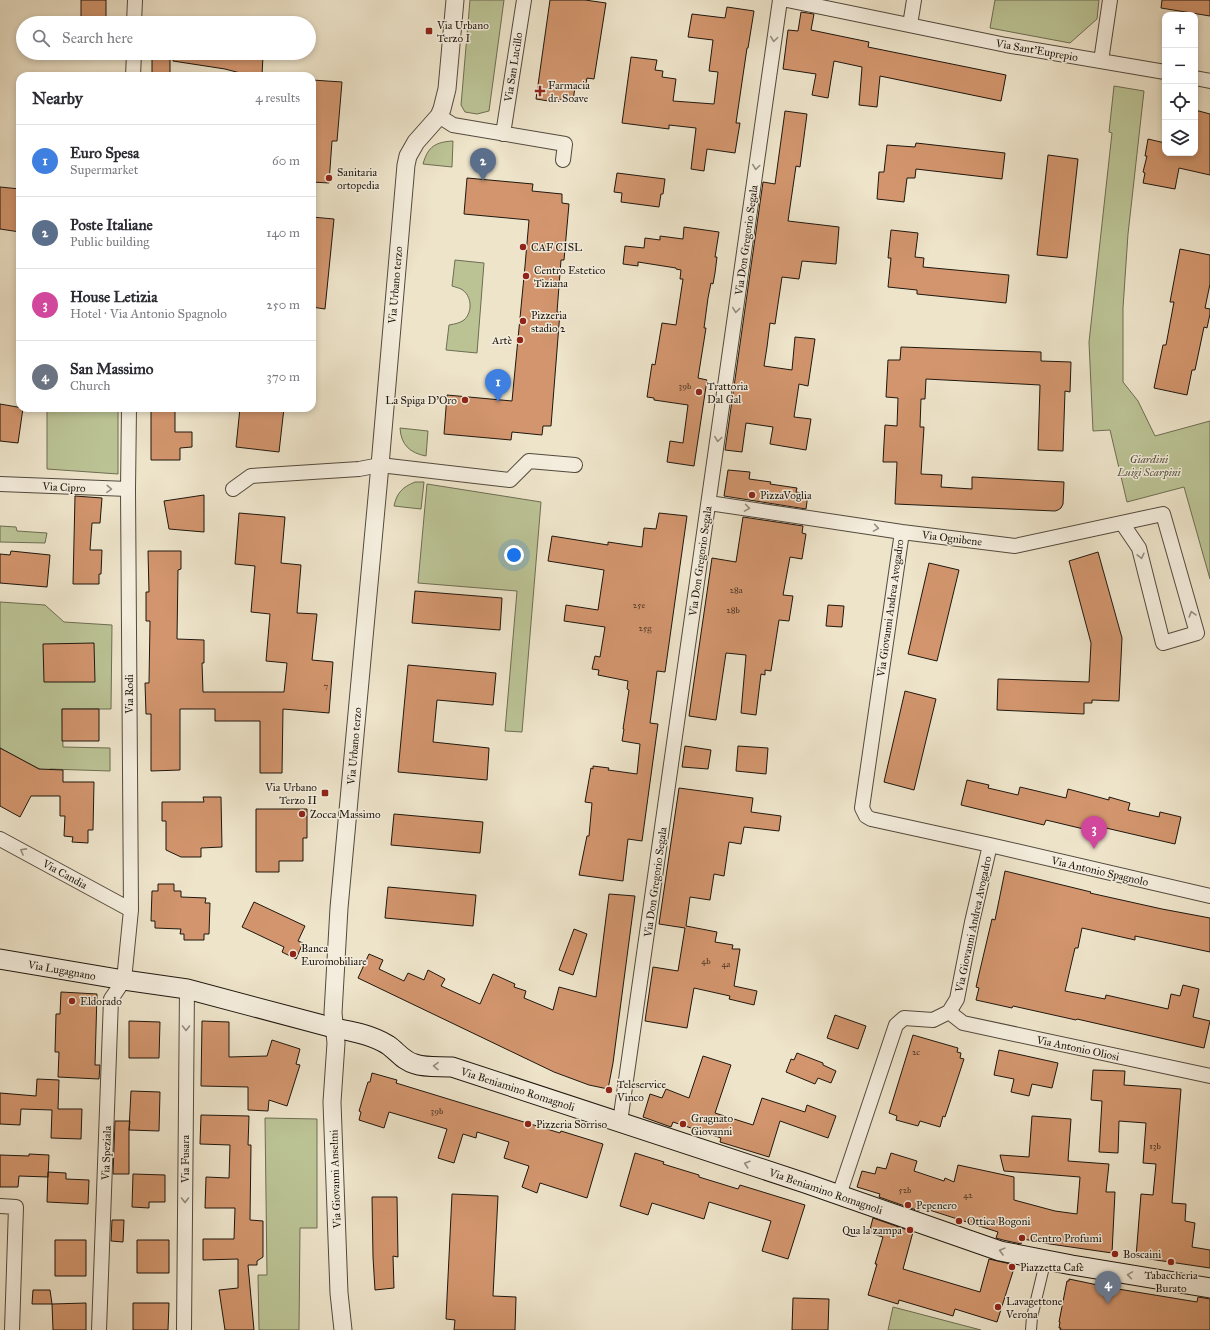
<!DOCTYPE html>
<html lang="en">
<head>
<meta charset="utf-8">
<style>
	:root { --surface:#fff; --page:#f2f2f3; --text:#2b2b33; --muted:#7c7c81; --line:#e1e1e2; --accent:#8f2418 }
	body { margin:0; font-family:"IM FELL Great Primer",serif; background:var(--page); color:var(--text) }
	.controls { position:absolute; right:12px; top:12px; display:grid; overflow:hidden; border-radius:8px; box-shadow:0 2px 6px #0003 }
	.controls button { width:36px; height:36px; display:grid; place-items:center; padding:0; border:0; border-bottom:1px solid var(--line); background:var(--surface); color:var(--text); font:20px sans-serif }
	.you { position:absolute; left:514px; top:555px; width:14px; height:14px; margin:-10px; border:3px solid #fff; border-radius:50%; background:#1a73e8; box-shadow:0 0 0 6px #1a73e833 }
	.badge { display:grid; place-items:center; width:26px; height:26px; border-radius:50%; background:var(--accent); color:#fff; font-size:13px; font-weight:700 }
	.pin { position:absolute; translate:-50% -33px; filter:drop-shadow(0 1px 2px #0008) }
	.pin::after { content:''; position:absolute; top:21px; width:14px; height:12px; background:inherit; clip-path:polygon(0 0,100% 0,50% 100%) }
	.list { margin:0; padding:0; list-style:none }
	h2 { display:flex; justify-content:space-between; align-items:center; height:52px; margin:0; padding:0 16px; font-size:17px }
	h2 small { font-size:13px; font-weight:400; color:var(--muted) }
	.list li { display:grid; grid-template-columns:26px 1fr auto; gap:12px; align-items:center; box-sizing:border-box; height:72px; padding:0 16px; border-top:1px solid var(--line) }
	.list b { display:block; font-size:15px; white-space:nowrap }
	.list p { margin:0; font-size:13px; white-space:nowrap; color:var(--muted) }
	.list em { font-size:13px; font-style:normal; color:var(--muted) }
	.icon { flex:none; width:22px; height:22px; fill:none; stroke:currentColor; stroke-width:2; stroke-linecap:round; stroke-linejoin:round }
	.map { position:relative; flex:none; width:1210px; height:1330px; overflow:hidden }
	.search { position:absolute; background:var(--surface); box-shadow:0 2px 6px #0003; left:16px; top:16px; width:300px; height:44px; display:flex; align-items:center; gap:10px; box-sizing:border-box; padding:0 14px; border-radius:22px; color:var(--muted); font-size:15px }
	.panel { position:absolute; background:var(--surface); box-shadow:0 2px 6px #0003; left:16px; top:72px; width:300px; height:340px; border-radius:12px }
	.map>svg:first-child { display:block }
	.green { fill:#bbc395; stroke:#6d6d52 }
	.building { fill:#d2956d; stroke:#1f170e }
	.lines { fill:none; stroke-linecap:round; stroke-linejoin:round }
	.pedestrian-casing { stroke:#534a3d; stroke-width:12 }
	.minor-casing { stroke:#534a3d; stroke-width:16 }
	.tertiary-casing { stroke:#534a3d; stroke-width:19 }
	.secondary-casing { stroke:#1f170e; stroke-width:21 }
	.pedestrian { stroke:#f4eddd; stroke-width:10 }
	.minor { stroke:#f4eddd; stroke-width:14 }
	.tertiary { stroke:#f4eddd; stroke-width:17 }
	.secondary { stroke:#f4eddd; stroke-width:19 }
	.oneway { stroke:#948d80 }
	.poi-dot { fill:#8f2418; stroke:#f4eddd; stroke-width:1.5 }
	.labels { text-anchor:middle; stroke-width:3; stroke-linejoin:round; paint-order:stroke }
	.number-label { font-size:9px; fill:#4c3626 }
	.poi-label { font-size:11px; fill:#1f170e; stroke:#f4eddd; text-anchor:start }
	.street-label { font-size:11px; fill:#1f170e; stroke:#f4eddd }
	.park-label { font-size:11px; font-style:italic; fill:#56533d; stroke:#f4eddd }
</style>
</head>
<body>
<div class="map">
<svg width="1210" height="1330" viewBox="0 0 1210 1330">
	<rect width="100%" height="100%" fill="#eee4ca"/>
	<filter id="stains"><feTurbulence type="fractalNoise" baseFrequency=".005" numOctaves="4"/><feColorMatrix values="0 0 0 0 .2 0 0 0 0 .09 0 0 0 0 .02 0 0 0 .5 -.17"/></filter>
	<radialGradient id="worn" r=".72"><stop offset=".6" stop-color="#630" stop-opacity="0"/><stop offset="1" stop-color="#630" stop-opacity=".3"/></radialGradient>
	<!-- green -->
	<path class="green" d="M470,0h34l-15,111 -12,3 -12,-2 -4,-7z
		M995,0h104l-2,19 -27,24 -80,-15z
		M1114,86l30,5 -16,143 -5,74v74l15,19 17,35 55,-15v158l-26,-92 -57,15 -17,-72 -17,1 -4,-89 23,-209 -3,-1z
		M453,141l-1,26 -29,-3c5,-18 13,-22 30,-23z
		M455,260l29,3 -7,90 -31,-3 3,-25c6,-1 11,-2 15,-5 9,-8 8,-25 -3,-31 -2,-1 -6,-2 -9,-3z
		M47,408h71v66l-71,-5z
		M400,428l28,3 -2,25c-16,-3 -25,-11 -26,-28z
		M415,482h9l-3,27 -27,-3c3,-14 9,-19 21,-24z
		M427,484l114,18 -19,230 -17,-1 12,-140 -99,-8z
		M0,526l16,1 1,4 30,2 -2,10 -45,-1z
		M0,602l45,3 19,17 48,3 -1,84h-49l1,38 47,1v23l-60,-2 -1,5 -49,-26z
		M265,1118l52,1v109h-17l-1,102h-40l-1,-55h9z
		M893,1307l88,23h-93z"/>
	<!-- building -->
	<path class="building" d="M81,0h25v21h-25z
		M550,0h35l21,3 -12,76 -7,-1 -2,10 -10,-1 -2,14 -18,-2v3l-19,-3z
		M1162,0h48v16l-49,-8z
		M727,7l27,4 -6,37h-1l-11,75h4l-5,30 -28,-4 -3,22 -13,-2 5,-41 -27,-3v4l-47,-6 9,-66 26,3 -2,10 8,1 -1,6 14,2 -3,22 41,3 4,-32 -9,-1 4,-31 -25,-3 4,-23 33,4z
		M801,12l13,2 -3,16 58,12 -1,5 138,28 -5,26 -121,-25 -3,31 -18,-2 3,-38 -28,-6 -6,37 -16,-3 4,-21 -33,-5 5,-39 10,1z
		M152,53h18v23h-18z
		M174,53h71v3h18l-1,19 -18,-1 -19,-5 -52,-8z
		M312,80l30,2 -5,59h-5l-3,42 -17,-1z
		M1195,110l15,4v61l-31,-7 -4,21 -32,-6 2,-10 -2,-1 4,-16h-2l3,-17 17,4v10h30z
		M785,111l22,3 -7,53 -4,-1 -8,55 51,6 -3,37 -34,-3 -3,18 -17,-2 -7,47 -5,-1 -3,24 -3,19 28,4 3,-33 20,2 -7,47 -9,-2 -5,33 17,2 -5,31 -36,-6 3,-17 -27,-4 -4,29 -17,-2 38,-268 12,2z
		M916,143l89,10 -3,26 -86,-10 -1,9h-8l-3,24 -27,-3 2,-27h5l3,-27 28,2z
		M1048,155l30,4 -11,99 -30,-3z
		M617,173l48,6 -2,15h-2l-2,13 -38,-5 1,-9 -8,-1z
		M467,178l66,6 -1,7 30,3v9l7,1 -5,56h-3l-4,52h3l-9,114h-8l-1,9 -30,-3 -1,8 -67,-6 3,-39 65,6 13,-135 4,-46 -65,-6z
		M0,187l20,2v43l-20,-3z
		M312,217l22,2 -9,90 -13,-2z
		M684,227l35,5 -4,25h2l-2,16 -2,11 -2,-1 -3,15 -4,30h2l-8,50 9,2 -13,86 -27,-4 3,-21 13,2 5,-38 -34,-5v-2l-7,-1 5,-33 3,1 7,-42 14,2 7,-46h-3l1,-9 -5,-1v-1l-38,-6v4l-15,-2 2,-18 19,2 1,-10 15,2v-4l23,3z
		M891,230l27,3 -3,24 9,1 -1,9 86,8 -3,28 -89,-9v-4l-29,-3 3,-29h-3z
		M1180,249l30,6v29l-5,24 5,1v5l-3,14 -3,-1 -9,43h-3l-5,25 -33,-7 9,-43h3l8,-43h-4z
		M901,347l140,5v9l30,1 -1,30 -5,-1 -2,60 -25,-1 2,-65 -114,-6 -1,20h-4l-1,28h4l-3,47 21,1 -1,12 31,2v-12l92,5 -1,22 -2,4 -3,2 -3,1 -160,-7 2,-42h-14l2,-37 12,1 1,-28 -12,-1 2,-37h12z
		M0,404l23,4 -5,35 -18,-2z
		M151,408h24v24h17v15l-12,1v12h-29z
		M240,408h44l-5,44 -43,-5z
		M728,470l22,2 -1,7 22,3 -1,2 27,4 -1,4 12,2 -2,15 -82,-13z
		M204,495v37l-35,-3 -5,-28z
		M75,496l27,2 -2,25h-8l-2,27h12l-1,24h-2v10h-26z
		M239,513l46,4 -4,46 20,2 -4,48 20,1 -5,46 21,2 -4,51 -46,-4 -1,64h-22v-52h-45v-12h-35v61l-29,1v-57h-5l-1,-31h4l1,-62h-4v-29h3l-1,-41h33v18l-3,1 -1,69 27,1v23h-2l1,29h81l3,-29 -21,-2 4,-47 -19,-2 4,-46 -20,-2z
		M659,513l28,3 -22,156 -8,-1 -3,23 -4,29 8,1 -16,117 -14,-2 -5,42 -44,-6 8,-39h2l3,-33 -7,-1 6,-34 2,1v-3l16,2 -1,2 29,4 3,-30 -18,-3 2,-12h-1l6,-39 -2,-1 1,-8 -30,-6 1,-5 -7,-1 3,-13 5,1 5,-30 -41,-6 2,-16 32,5 6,-40 -56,-9 4,-25 56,9v-3l34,5 2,-19 12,1z
		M743,517l60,9 -1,7 4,1 -4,25 -12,-2 -7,38 10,1 -4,25 -10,-1 -8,51 -6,-1v5l-4,-1 -5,41 -15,-2 5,-58 -20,-2 -10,67 -27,-4 23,-158 24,4z
		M11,551l39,4 -3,32 -47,-4v-29l10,1z
		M1098,552l24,86 -3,63 -27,-1v3h-8v11l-87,-4 1,-31 91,3 2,-39 -22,-82z
		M929,563l30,7 -22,91 -29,-7z
		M415,591l87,7 -2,32 -88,-7z
		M828,605l16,1 -2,21 -16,-1z
		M94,643l1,39h-51l-1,-38z
		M408,665l88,8 -3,32 -56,-5 -4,42 56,6 -2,32 -89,-8z
		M905,691l31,8 -22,91 -30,-8z
		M62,709h37v32h-37z
		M685,746l26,4 -3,19 -26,-2z
		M738,746l30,2 -2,26 -30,-3z
		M0,748l39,21 24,1v12h31l-1,48h-5v13l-16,-1 1,-5 -9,-1 1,-20h-5v-20h-29l-11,21 -20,-11z
		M967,780l22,5 -1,3 30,7 2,-8 46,11 2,-9 41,11v-3l21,6 -2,7 31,7 1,-5 21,5 -6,27 -82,-19 -1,6 -46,-11 -2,5 -83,-20z
		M679,788l74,10 -2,14 30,4 -2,15 -35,-4 -3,17 -12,-2 -5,34 -10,-2 -4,26 -20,-3 -4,29 31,6 -2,10 18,3 -1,4h8l-6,37 23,5 -3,14 -25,-6 1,-3 -36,-8 -7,40 -42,-7 8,-54 25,4 7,-43 -26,-4z
		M203,797h18l1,50 -21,1v9h-20l-15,-7v-29h-4v-19h42z
		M256,809h51v29h-4v23h-24v11h-23z
		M394,814l89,8 -3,31 -89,-8z
		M1005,871l86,21 -1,1 72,16 48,9v34l-75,-16v4l-53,-12 -4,20h-3l-10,43 40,8 1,-4 62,14 3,-15 9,2 3,-11 16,4 -6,28 17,4 -6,27 -127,-29 -1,1 -63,-14 -1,2 -36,-8 3,-12 -3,-1 16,-68 3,1z
		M158,884h16v7h7v6l25,1 -1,5h5l-1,31h-5v6h-20v-6h-4l1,-5 -26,-1v-7h-4l1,-30h6z
		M388,887l88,8 -3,31 -88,-8z
		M609,894l26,2 -22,167 -5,26 -19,-4 -35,-13 -196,-94 11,-24 14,6 -4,9 25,12 4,-8 16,7 4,-10 17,9 -4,7 39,18 13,-30 22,10 -1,3 12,4 -2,7 29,12 6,-23 37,10z
		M254,902l51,24 -7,15 5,2 -7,16 -14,-7 2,-5 -42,-20z
		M574,929l13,5 -14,41 -14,-5z
		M61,992l36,2 -2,71h5l-1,14 -41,-2 1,-25h-4l1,-38h4z
		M835,1015l31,11 -8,23 -31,-11z
		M129,1021l31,1 -1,36h-30z
		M202,1021l27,1v35l38,-1 5,-16 28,9 -4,15 4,1 -13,41 -18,-6 -1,11 -20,-1v-23l-47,-1z
		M913,1035l45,13 -1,4 4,1 -1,5 4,1 -19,58 -2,-1 -3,11 -20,-6 -2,5 -22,-6 1,-4 -8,-3z
		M999,1050l59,13 -6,25 -20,-4 -3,12 -18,-4 3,-13 -20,-4z
		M797,1053l26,10v2l13,6 -5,12 -13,-5 -3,6 -29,-12 5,-13 3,1z
		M703,1056l28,9 -16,48 38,12 9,-27 43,14 2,-7 29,11 -8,22 -48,-17 -11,36 -49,-15 1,-4 -48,-16 -2,5 -28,-10 7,-23 12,4 4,-9 23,9z
		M1093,1070l32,1 -1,14 57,4 -9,114 14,1 -1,17 10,2 -3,24 18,3v18l-74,-11 5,-63 12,1 3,-31 -13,-1 3,-40 -27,-2 -1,32 -19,-1 3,-51 -11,-1z
		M372,1073l25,7 -1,3 49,15 115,35 1,-2 42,13 -16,54 -47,-15 -3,10 -15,-6 7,-21 -25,-8 5,-16 -32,-10 -1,6 -13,-4 -9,29 -16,-5 9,-29 -58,-17 -5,16 -25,-8 2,-8 -2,-1 9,-29h2z
		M37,1079l22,1 -1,29h24l-1,30 -30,-1 1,-28 -31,-1 -1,16 -20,-1v-31l36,3z
		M131,1091l29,1 -1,39 -30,-1v44h-16l2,-53h15l-1,9z
		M201,1115l48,1 -1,29h3l-1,75 13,1v36l-6,4v4h-9l6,65h-29l-6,-40 19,-2v-29l-35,1v-21h31l1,-31h-30l1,-31 23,1 1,-33 -30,-1z
		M1032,1116l39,3 -3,42 41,3 -3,28h9l-3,61 -62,-9 -27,-5 -2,5 -18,-4 -7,-2 2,-6 -78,-25 -1,4 -40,-14 1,-3 -23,-7 5,-16 13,3 2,-7 9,2 5,-16 26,8 -3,10 30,10 1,-3 9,4 4,-17 56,12v23l41,11 22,3 3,-37 -76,-6 -4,-16 29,2z
		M635,1153l29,9 -1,2 36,11v2l39,12 2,-4 65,20 -17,54 -26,-8 9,-30 -62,-19 -5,17 -52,-16 -4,12 -28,-9z
		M29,1154l20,1 -1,22 -29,-1 -1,11h-18v-32l29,1z
		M48,1172l18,1v6l23,1 -1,24 -41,-2z
		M133,1174l32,1v27h-16v6l-17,-1z
		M452,1194l46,2 -5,100 23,1 -1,33h-61l1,-10 -9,-1z
		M372,1197h25l1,60 -5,-1 1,32 -19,2 -2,-33z
		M873,1218l40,14 -10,37 77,23 9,-33 26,6 -18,57 -42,-13 -2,7 -54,-16 -1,4 -30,-9 9,-31h-2l8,-27 -14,-4z
		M112,1220h12l-1,22 -12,-1z
		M55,1240h31v36h-31z
		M137,1240h32v33h-32z
		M1069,1279l43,9 85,14 1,-5 12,2v31h-150l1,-2h-2l1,-6h-1l8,-41h2z
		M33,1290h17l2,14h-20z
		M793,1298l36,1 -1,31h-36z
		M86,1303v27h-33l-1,-26z
		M133,1303h36l-1,27h-35z"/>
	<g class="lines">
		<!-- pedestrian casing -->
		<g class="pedestrian-casing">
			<path id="pedestrian" d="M1031,1330l1,-13 12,-50 4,-6"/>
		</g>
		<!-- minor casing -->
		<g class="minor-casing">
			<path id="minor" d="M787,0l219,45 159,27
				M134,23l1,-23
				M910,25l4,-25
				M1101,61l9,-61
				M133,76l1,-23
				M1195,78l15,3
				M439,116l14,9 112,19 -2,16
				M503,134l21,-134
				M0,484l128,5
				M233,489l18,-13 108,-7 21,-4 130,15 19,-19 46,4
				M709,503l193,29 113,14 148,-32 34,119 -34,10 -24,-95 -17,-25
				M902,532l-40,276 4,8 5,3 119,26 220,51
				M0,839l131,71
				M949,1012l14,11 247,53
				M620,1122l160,-1122
				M839,1195l57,-170 8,-7 29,2 16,-8 8,-13 15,-77 18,-77
				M0,1206l16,1 -4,123
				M99,1330l12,-331 13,-19 7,-70 -3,-421 1,-81
				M184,1330l3,-341"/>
		</g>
		<!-- tertiary casing -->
		<g class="tertiary-casing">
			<path id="tertiary" d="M343,1330l-4,-37 -7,-191 4,-59 -3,-30 6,-105 41,-443 26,-300 2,-9 8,-14 23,-26 3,-7 5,-20 8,-89"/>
		</g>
		<!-- secondary casing -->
		<g class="secondary-casing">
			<path id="secondary" d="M0,959l124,21 63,9 147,39c18,3 38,7 54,17 9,6 15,16 27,19 12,4 25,2 37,3l353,116 195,68 72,14 138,23"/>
		</g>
		<!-- pedestrian -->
		<use href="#pedestrian" class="pedestrian"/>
		<!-- minor -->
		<use href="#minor" class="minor"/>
		<!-- tertiary -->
		<use href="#tertiary" class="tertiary"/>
		<!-- secondary -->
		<use href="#secondary" class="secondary"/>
	</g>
	<!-- one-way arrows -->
	<defs><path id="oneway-chevron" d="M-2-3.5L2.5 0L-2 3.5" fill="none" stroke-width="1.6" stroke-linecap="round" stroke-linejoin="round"/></defs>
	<g class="oneway">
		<use href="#oneway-chevron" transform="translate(774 39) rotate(98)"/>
		<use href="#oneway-chevron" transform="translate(756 167) rotate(98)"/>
		<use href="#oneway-chevron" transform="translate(736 310) rotate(98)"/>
		<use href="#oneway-chevron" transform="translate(718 439) rotate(98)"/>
		<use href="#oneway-chevron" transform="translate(109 489) rotate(3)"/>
		<use href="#oneway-chevron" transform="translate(747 508) rotate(9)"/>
		<use href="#oneway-chevron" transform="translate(876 528) rotate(9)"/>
		<use href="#oneway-chevron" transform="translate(1141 556) rotate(76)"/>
		<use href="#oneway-chevron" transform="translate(1192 614) rotate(-106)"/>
		<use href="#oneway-chevron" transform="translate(23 851) rotate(-151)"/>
		<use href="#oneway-chevron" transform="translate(186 1028) rotate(90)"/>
		<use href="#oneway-chevron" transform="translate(436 1066) rotate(-179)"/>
		<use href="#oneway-chevron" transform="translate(747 1164) rotate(-162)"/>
		<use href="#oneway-chevron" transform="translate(185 1200) rotate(90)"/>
		<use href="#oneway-chevron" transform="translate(1002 1251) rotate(-165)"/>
		<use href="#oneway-chevron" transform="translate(1130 1275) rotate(-171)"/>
	</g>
	<!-- markers -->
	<g class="poi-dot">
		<rect x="425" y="27" width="8" height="8" rx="2"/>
		<path d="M538 85h4v4h4v4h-4v4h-4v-4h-4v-4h4z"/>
		<circle cx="329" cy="178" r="4"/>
		<circle cx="523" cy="247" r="4"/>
		<circle cx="526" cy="276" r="4"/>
		<circle cx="523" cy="321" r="4"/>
		<circle cx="520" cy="340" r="4"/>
		<circle cx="699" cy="392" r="4"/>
		<circle cx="465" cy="400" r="4"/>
		<circle cx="752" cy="495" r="4"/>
		<rect x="321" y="789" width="8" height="8" rx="2"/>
		<circle cx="302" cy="814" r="4"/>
		<circle cx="293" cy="954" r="4"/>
		<circle cx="72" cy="1001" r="4"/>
		<circle cx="609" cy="1090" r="4"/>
		<circle cx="528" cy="1124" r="4"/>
		<circle cx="683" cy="1124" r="4"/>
		<circle cx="908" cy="1205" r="4"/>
		<circle cx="959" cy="1221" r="4"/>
		<circle cx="910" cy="1230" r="4"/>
		<circle cx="1022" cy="1238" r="4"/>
		<circle cx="1115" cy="1254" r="4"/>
		<circle cx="1171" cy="1262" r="4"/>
		<circle cx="1012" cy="1267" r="4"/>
		<circle cx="998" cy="1307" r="4"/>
	</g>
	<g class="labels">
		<!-- number labels -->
		<g class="number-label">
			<text x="685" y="389">39b</text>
			<text x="736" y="593">28a</text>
			<text x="639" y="608">25e</text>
			<text x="733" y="613">28b</text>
			<text x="645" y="631">25g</text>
			<text x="326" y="689">7</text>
			<text x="706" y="964">4b</text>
			<text x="726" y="967">4a</text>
			<text x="916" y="1055">2c</text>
			<text x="437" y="1114">39b</text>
			<text x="1155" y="1149">13b</text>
			<text x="905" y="1193">52b</text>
			<text x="968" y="1198">42</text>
		</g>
		<!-- poi labels -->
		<g class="poi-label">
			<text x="437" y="29">Via Urbano<tspan x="437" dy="13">Terzo I</tspan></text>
			<text x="548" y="89">Farmacia<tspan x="548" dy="13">dr. Soave</tspan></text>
			<text x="337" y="176">Sanitaria<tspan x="337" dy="13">ortopedia</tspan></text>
			<text x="531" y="251">CAF CISL</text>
			<text x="534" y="274">Centro Estetico<tspan x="534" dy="13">Tiziana</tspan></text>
			<text x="531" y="319">Pizzeria<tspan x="531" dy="13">stadio 2</tspan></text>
			<text x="512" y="344" text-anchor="end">Artè</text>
			<text x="707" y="390">Trattoria<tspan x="707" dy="13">Dal Gal</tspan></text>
			<text x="457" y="404" text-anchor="end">La Spiga D'Oro</text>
			<text x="760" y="499">PizzaVoglia</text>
			<text x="317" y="791" text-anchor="end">Via Urbano<tspan x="317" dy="13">Terzo II</tspan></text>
			<text x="310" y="818">Zocca Massimo</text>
			<text x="301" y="952">Banca<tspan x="301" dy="13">Euromobiliare</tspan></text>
			<text x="80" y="1005">Eldorado</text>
			<text x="617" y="1088">Teleservice<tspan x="617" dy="13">Vinco</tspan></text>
			<text x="691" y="1122">Gragnato<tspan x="691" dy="13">Giovanni</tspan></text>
			<text x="536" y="1128">Pizzeria Sorriso</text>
			<text x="916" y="1209">Pepenero</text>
			<text x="967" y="1225">Ottica Bogoni</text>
			<text x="902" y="1234" text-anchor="end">Qua la zampa</text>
			<text x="1030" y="1242">Centro Profumi</text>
			<text x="1123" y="1258">Boscaini</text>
			<text x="1020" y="1271">Piazzetta Cafè</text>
			<text x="1171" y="1279" text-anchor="middle">Tabaccheria<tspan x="1171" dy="13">Burato</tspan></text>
			<text x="1006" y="1305">Lavagettone<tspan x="1006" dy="13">Verona</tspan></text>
		</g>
		<!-- street labels -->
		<g class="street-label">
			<text transform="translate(1037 50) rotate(10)" y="4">Via Sant'Euprepio</text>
			<text transform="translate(513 67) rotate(-81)" y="4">Via San Lucillo</text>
			<text transform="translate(746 240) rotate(-82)" y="4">Via Don Gregorio Segala</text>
			<text transform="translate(395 285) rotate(-85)" y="4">Via Urbano terzo</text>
			<text transform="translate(64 487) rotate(3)" y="4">Via Cipro</text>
			<text transform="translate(952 538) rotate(7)" y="4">Via Ognibene</text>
			<text transform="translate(700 561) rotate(-82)" y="4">Via Don Gregorio Segala</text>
			<text transform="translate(890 608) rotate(-82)" y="4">Via Giovanni Andrea Avogadro</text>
			<text transform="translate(129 694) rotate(-90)" y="4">Via Rodi</text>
			<text transform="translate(354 746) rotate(-85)" y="4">Via Urbano terzo</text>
			<text transform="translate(1100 871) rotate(13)" y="4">Via Antonio Spagnolo</text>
			<text transform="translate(65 874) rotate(29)" y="4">Via Candia</text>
			<text transform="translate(655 882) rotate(-82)" y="4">Via Don Gregorio Segala</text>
			<text transform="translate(973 924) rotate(-78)" y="4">Via Giovanni Andrea Avogadro</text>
			<text transform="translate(62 970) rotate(10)" y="4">Via Lugagnano</text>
			<text transform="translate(1078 1048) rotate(12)" y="4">Via Antonio Oliosi</text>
			<text transform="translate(518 1089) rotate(18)" y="4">Via Beniamino Romagnoli</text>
			<text transform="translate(106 1153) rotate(-88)" y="4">Via Speziala</text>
			<text transform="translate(185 1159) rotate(-90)" y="4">Via Fusara</text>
			<text transform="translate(335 1179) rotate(-92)" y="4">Via Giovanni Anselmi</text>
			<text transform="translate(826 1191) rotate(19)" y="4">Via Beniamino Romagnoli</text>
		</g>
		<!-- park labels -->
		<g class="park-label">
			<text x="1149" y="463">Giardini<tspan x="1149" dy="13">Luigi Scarpini</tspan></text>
		</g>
	</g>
	<rect width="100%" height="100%" filter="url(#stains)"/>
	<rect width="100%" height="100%" fill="url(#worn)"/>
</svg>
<div class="controls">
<button>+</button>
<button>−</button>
<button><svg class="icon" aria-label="locate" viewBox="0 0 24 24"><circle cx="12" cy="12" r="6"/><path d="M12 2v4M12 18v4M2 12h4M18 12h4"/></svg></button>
<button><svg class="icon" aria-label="layers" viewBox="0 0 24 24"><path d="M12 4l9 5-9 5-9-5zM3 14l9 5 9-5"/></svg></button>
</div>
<div class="you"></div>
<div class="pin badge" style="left:498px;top:402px;background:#3f7fe0">1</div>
<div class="pin badge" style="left:483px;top:181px;background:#5c6f8a">2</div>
<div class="pin badge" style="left:1094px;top:849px;background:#d1479c">3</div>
<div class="pin badge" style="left:1108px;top:1304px;background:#6b7280">4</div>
<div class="search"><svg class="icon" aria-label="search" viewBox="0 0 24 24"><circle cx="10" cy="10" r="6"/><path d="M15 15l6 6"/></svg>Search here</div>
<section class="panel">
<h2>Nearby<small>4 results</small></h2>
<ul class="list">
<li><span class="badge" style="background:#3f7fe0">1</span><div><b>Euro Spesa</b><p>Supermarket</p></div><em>60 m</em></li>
<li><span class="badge" style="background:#5c6f8a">2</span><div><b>Poste Italiane</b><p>Public building</p></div><em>140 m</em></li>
<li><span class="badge" style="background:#d1479c">3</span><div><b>House Letizia</b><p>Hotel · Via Antonio Spagnolo</p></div><em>250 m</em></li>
<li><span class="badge" style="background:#6b7280">4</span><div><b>San Massimo</b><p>Church</p></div><em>370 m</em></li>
</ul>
</section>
</div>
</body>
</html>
